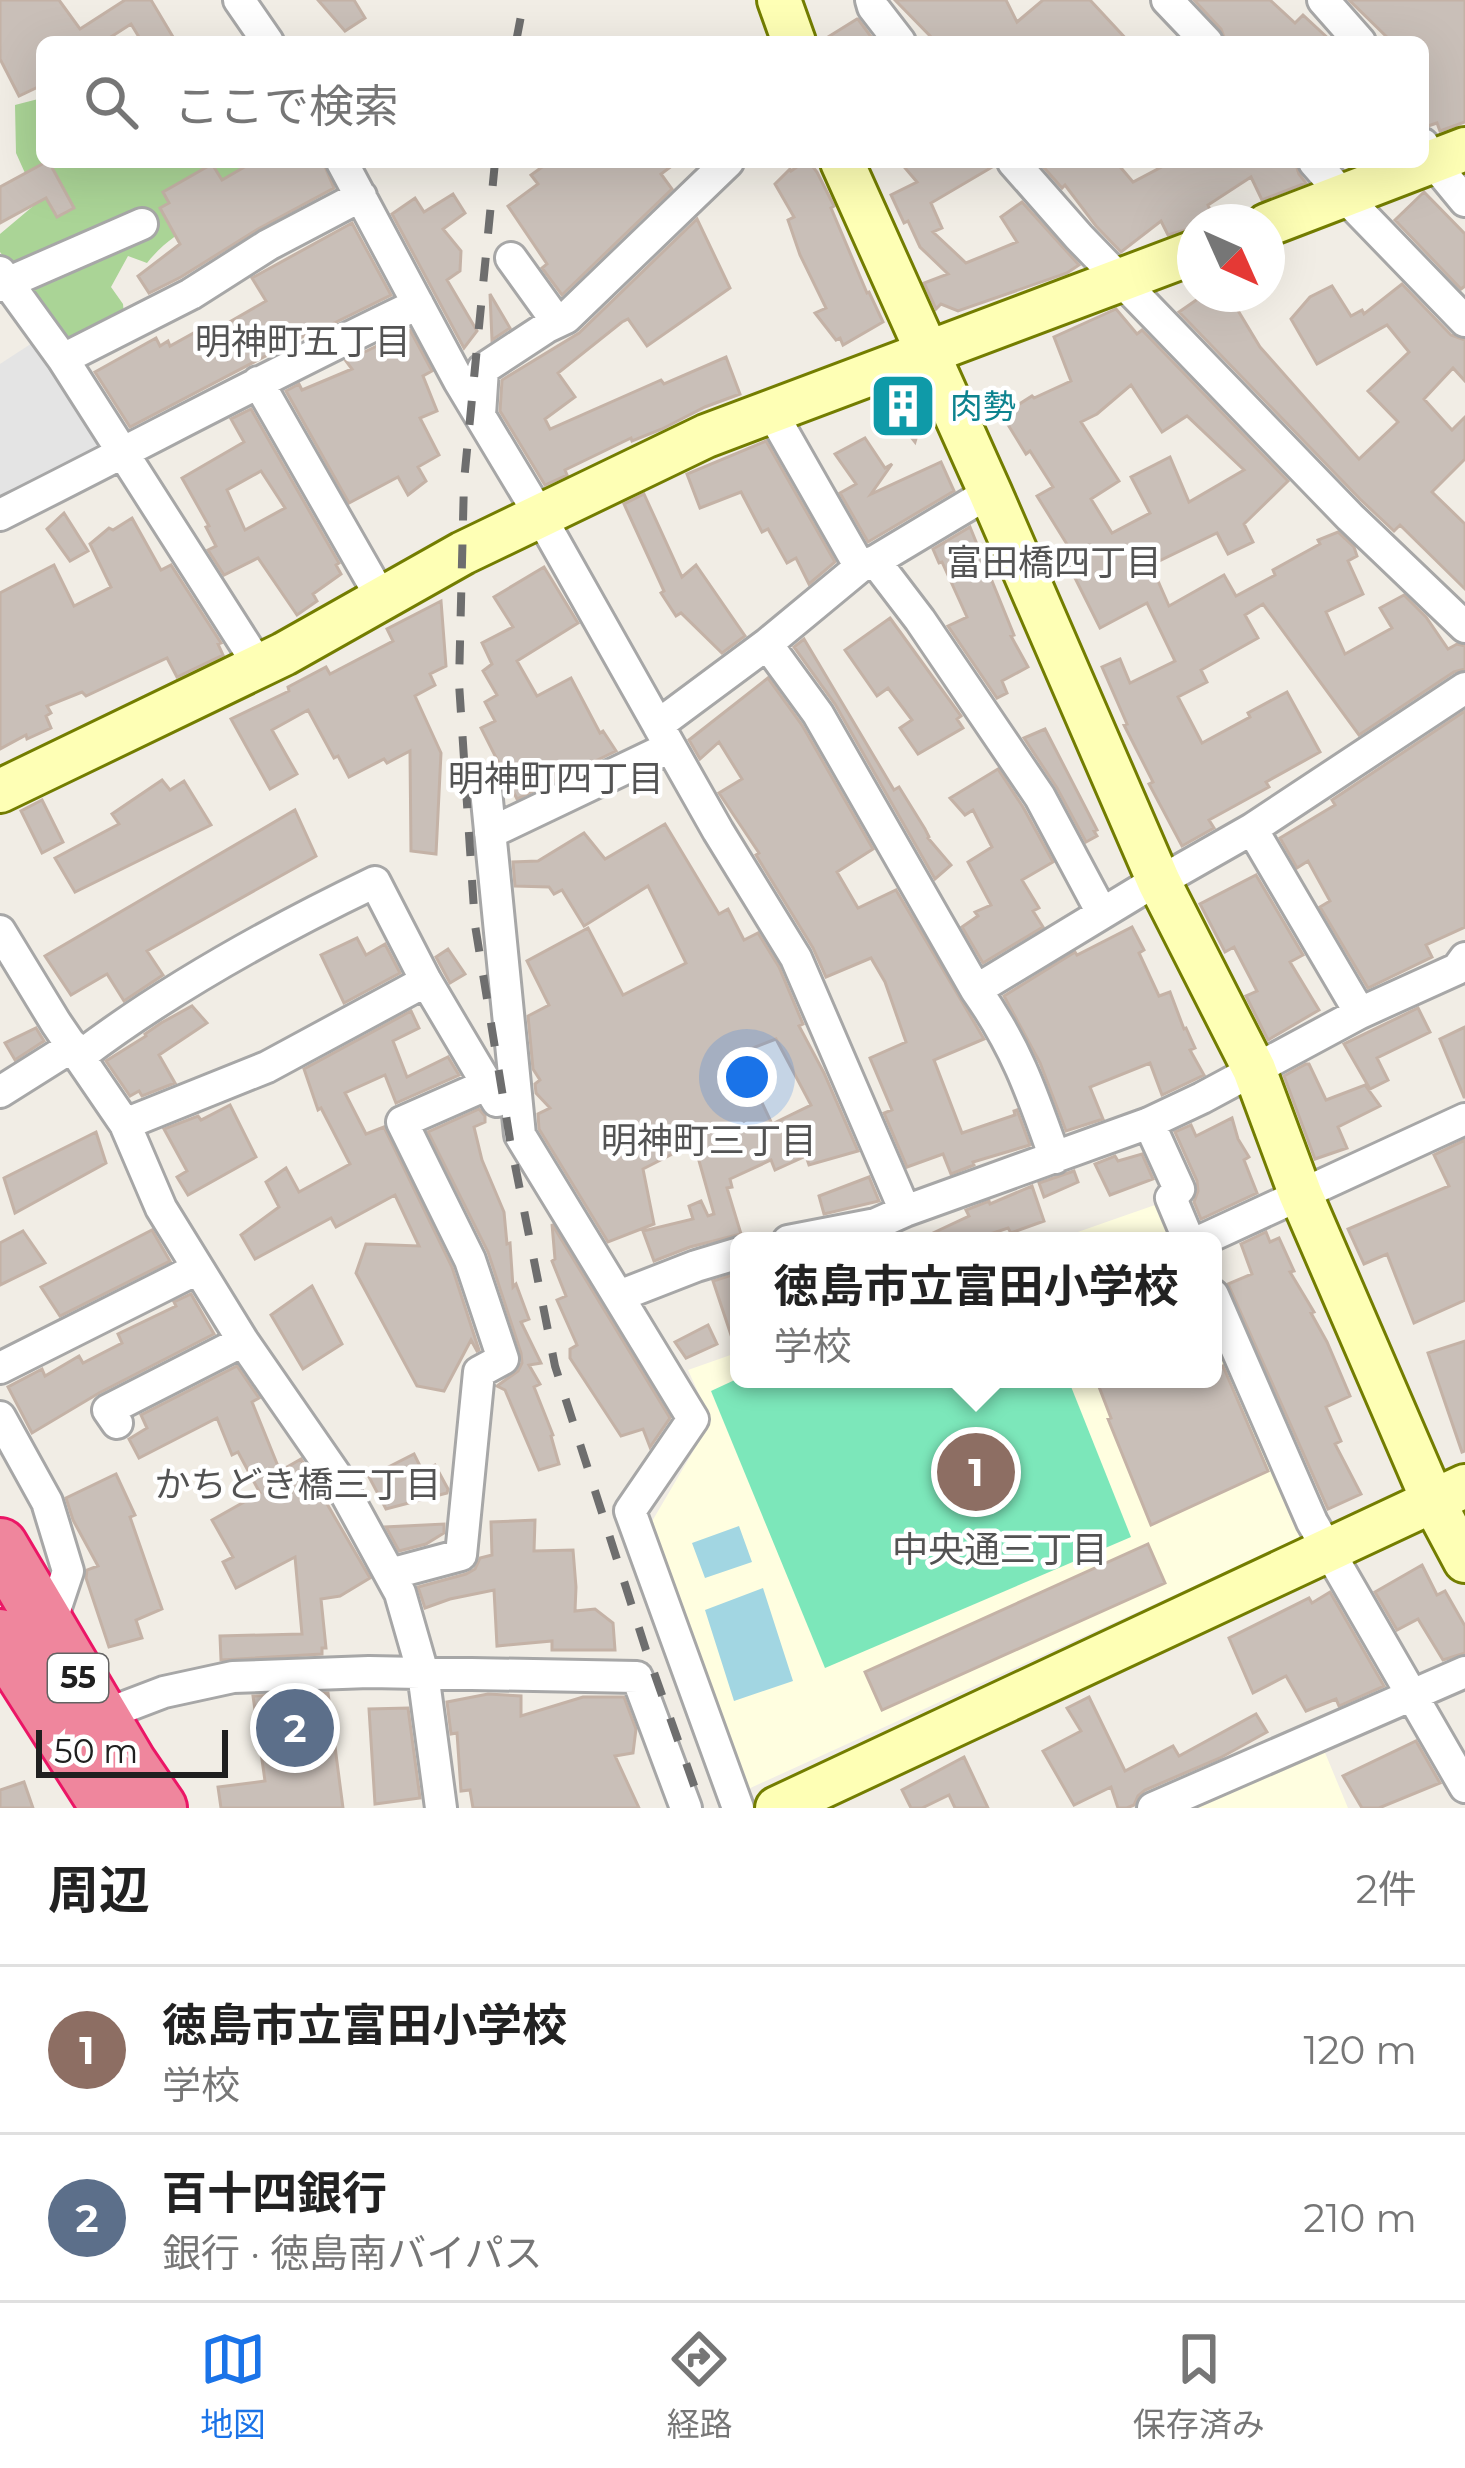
<!DOCTYPE html>
<html lang="ja">
<head>
<meta charset="utf-8">
<style>
	:root { --surface:#fff; --page:#f6f6f6; --text:#222; --muted:#767676; --line:#e0e0e0; --accent:#1a73e8 }
	body { margin:0; font-family:Montserrat,"Noto Sans JP",sans-serif; background:var(--page); color:var(--text) }
	.compass { position:absolute; left:1177px; top:204px; width:108px; height:108px; border-radius:50%; background:var(--surface); box-shadow:0 12px 48px #0002; rotate:135deg }
	.scale { position:absolute; left:36px; bottom:30px; width:192px; box-sizing:border-box; padding-left:12px; border:6px solid #202020; border-top:0; font-size:33px; line-height:42px; white-space:nowrap; color:#202020; -webkit-text-stroke:9px #fff; paint-order:stroke }
	.you { position:absolute; left:747px; top:1077px; width:42px; height:42px; margin:-30px; border:9px solid #fff; border-radius:50%; background:#1a73e8; box-shadow:0 0 0 18px #1a73e833 }
	.badge { display:grid; place-items:center; width:78px; height:78px; border-radius:50%; background:var(--accent); color:#fff; font-size:39px; font-weight:700 }
	.pin { position:absolute; translate:-50% -50%; border:6px solid #fff; box-shadow:0 3px 12px #0006 }
	.popup { position:absolute; left:730px; top:1232px; width:492px; height:156px; box-sizing:border-box; display:grid; place-content:center; border-radius:18px; background:var(--surface); filter:drop-shadow(0 3px 9px #0005); font-size:39px; white-space:nowrap; color:var(--muted) }
	.popup b { font-size:45px; color:var(--text) }
	.popup::after { content:''; position:absolute; left:50%; top:100%; margin-left:-24px; border:24px solid transparent; border-top-color:var(--surface) }
	.list { margin:0; padding:0; list-style:none }
	h2 { display:flex; justify-content:space-between; align-items:center; height:156px; margin:0; padding:0 48px; font-size:51px }
	h2 small { font-size:39px; font-weight:400; color:var(--muted) }
	.list li { display:grid; grid-template-columns:78px 1fr auto; gap:36px; align-items:center; box-sizing:border-box; height:168px; padding:0 48px; border-top:3px solid var(--line) }
	.list b { display:block; font-size:45px; white-space:nowrap }
	.list p { margin:0; font-size:39px; white-space:nowrap; color:var(--muted) }
	.list em { font-size:39px; font-style:normal; color:var(--muted) }
	.icon { flex:none; width:66px; height:66px; fill:none; stroke:currentColor; stroke-width:2; stroke-linecap:round; stroke-linejoin:round }
	.map { position:relative; flex:none; width:1465px; height:1808px; overflow:hidden }
	.search { position:absolute; background:var(--surface); box-shadow:0 12px 48px #0002; left:36px; right:36px; top:36px; height:132px; display:flex; align-items:center; gap:30px; box-sizing:border-box; padding:0 42px; border-radius:18px; color:var(--muted); font-size:45px }
	.sheet { height:492px; background:var(--surface) }
	nav { display:flex; justify-content:space-around; align-items:center; box-sizing:border-box; height:168px; border-top:3px solid var(--line); background:var(--surface); font-size:33px; color:var(--muted) }
	nav a { display:grid; justify-items:center; gap:6px }
	nav .on { color:var(--accent) }
	.map>svg:first-child { display:block }
	.education { fill:#fffee0 }
	.forest { fill:#aad496 }
	.pitch { fill:#7ce7ba }
	.parking { fill:#e4e4e4 }
	.water { fill:#a2d6e2 }
	.building { fill:#c9bfb8; stroke:#c4b2a6; stroke-width:3; fill-rule:evenodd }
	.lines { fill:none; stroke-linecap:round; stroke-linejoin:round }
	.street-casing { stroke:#a7a7a7; stroke-width:36 }
	.secondary-casing { stroke:#737d00; stroke-width:48 }
	.highway-casing { stroke:#eb1666; stroke-width:60 }
	.street { stroke:#fff; stroke-width:30 }
	.secondary { stroke:#feffb5; stroke-width:42 }
	.highway { stroke:#ef869d; stroke-width:54 }
	.rail { stroke:#6e6e6e; stroke-width:8; stroke-dasharray:24 24; stroke-linecap:butt }
	.labels { text-anchor:middle; stroke-width:9; stroke-linejoin:round; paint-order:stroke }
	.shield { fill:#fff; stroke:#636363; stroke-width:3 }
	.shield-label { font-size:30px; font-weight:bold; fill:#202020 }
	.culture-label { font-size:33px; fill:#0d838f; stroke:#fff; text-anchor:start }
	.neighbourhood-label { font-size:36px; fill:#535353; stroke:#fff }
</style>
</head>
<body>
<div class="map">
<svg width="1465" height="1808" viewBox="0 0 1465 1808">
	<rect width="100%" height="100%" fill="#f1ede5"/>
	<!-- education -->
	<path class="education" d="M1155,1205l16,36h-119z
		M1213,1338l87,200 -554,252 -95,-267 60,-102 -23,-51 51,-18v27h474z
		M1321,1743l27,65h-165z"/>
	<!-- forest -->
	<path class="forest" d="M42,98v64h210v39c-40,14 -78,28 -105,62l-19,-7 -17,31 12,17 1,10 -58,30 -66,-92v-18l38,-32 -22,-49 -1,-48z"/>
	<!-- pitch -->
	<path class="pitch" d="M739,1378l329,1 63,158 -306,131 -114,-277z"/>
	<!-- parking -->
	<path class="parking" d="M40,338l70,111 -110,55v-140z"/>
	<!-- water -->
	<path class="water" d="M739,1526l13,36 -47,16 -13,-35z
		M763,1588l30,93 -59,20 -29,-91z"/>
	<!-- building -->
	<path class="building" d="M0,0h59l21,29 45,-29h26l25,42h-34l-11,-18 -28,18h-61v43l-23,11 -19,-37z
		M318,0h36l11,18 -20,13z
		M895,0h111l11,22 26,-22h47l39,42h-193z
		M1194,0h76l25,23 8,-8 29,27h-106l-5,-13z
		M1349,0h116v122l-25,9 -3,-8 -9,3 -5,-15v-69h-31z
		M858,19l17,23h-55l37,-23z
		M46,162h3l25,46 -17,9 -11,-19 -46,25v-36z
		M253,162h70l11,26 -76,41 -77,48 -32,16 -11,-17 42,-32 -20,-36 9,-5 -6,-11 49,-28 10,16z
		M549,162h128l-16,12 11,15 -110,106 -20,-27 5,-4 -39,-58 30,-22 -7,-9z
		M804,162h5l8,10 17,34 -3,2 36,85 2,-1 14,30 -40,23 -3,-7 -4,2 -21,-27 11,-5 -26,-53 -12,-35 6,-3 -19,-33 15,-15 1,2z
		M900,162h94v4l-63,37 11,25 -9,4 33,31 51,-21 -16,-25 21,-15 57,63 -12,8 -109,38 -17,-7 -5,5 -12,-26 24,-9 -28,-27 -12,-26 -4,2 -13,-28 26,-13z
		M1039,162h77l17,20 38,-20h124l4,12 7,9 -44,17 -11,-23 -43,28 7,17h-20v5l-27,8 -7,-14 -40,31 -25,-26 -31,-41 -3,3z
		M1424,192l41,42v52l-4,3 -66,-69z
		M453,194l12,19 -22,16 18,22 -1,20 -13,9 30,51 -13,17 -72,-134 23,-16 9,14z
		M697,219l33,69 -83,58 -19,-27 -6,3 -64,51 17,24 -30,22 5,10 111,-49 3,4 62,-27 14,37 -35,13 -43,22 -30,12 -1,-3 -66,32 2,5 -22,10 -45,-74 2,-31 77,-47z
		M352,223l39,72 -67,33 -1,-2 -193,101 -35,-55 61,-34 4,8 8,-5 2,5 38,-21 4,7 54,-31 -14,-23z
		M1402,284l49,51 14,5v41l-12,-13 -29,31 28,31 13,-13v42l-33,33 33,32v65l-65,-64 -6,6 -34,-32 -181,-187 26,-18h23l32,53 99,112 39,-37 -30,-31 41,-39 -22,-27 -70,39 -26,-45 19,-22 22,-11 19,30 11,-6 2,4z
		M490,294l20,34 -18,12z
		M1116,309l21,25 5,-4 146,151 -44,43 9,18 -25,12 -11,-21 -66,32 18,41 55,-31 12,21 39,-21 -2,-5 47,-26 -2,-4 20,-8 16,15 3,9 -9,5 15,33 -37,18 19,42 47,-26 -12,-20 24,-13 22,22 22,32 9,-5 8,2v23l-11,3 -95,63 -96,-131 -18,11 13,23 -57,32 6,12 -29,15 24,46 48,-26 -2,-4 39,-21 33,60 -54,30 3,5 -60,33 5,8 -32,18 -33,-62 4,-2 -29,-57 3,-1 -25,-57 18,-8 10,24 45,-22 -28,-58 -47,25 -31,-62 9,-4 -41,-66 16,-9 -23,-36 -4,3 -24,-39 30,-19 2,2 37,-17 -17,-44zM1131,385l31,47 25,-16 57,54 -55,32 -19,-45 -39,20 19,36 -38,20 -21,-34 28,-18 -38,-59 16,-8z
		M410,330l22,41 -9,5 14,35 -17,7 19,37 -21,12 8,14 -18,14 -10,-18 -49,26 -63,-112 13,-7 3,6 50,-21 -6,-8z
		M904,389l10,8 9,18 -8,27 -35,-44z
		M251,409l88,154 -3,2 5,9 -28,20 4,7 -20,14 -39,-57 -34,17 -16,-25 8,-4 -10,-19 3,-1 -27,-48 62,-36 -13,-23zM261,471l24,37 -40,22 -18,-40z
		M865,438l20,30 7,-4 -21,30 70,-32 13,29 -86,51 -28,-49 16,-9 -21,-30z
		M766,441l69,121 -26,22 -13,-26 -9,5 -19,-34 -6,3 -21,-40 -41,16 -13,-34z
		M644,494l38,83 14,-12 49,71 -23,17 -41,-40 -5,3 -15,-23 3,-2 -40,-87z
		M64,513l24,38 -18,10 -23,-32z
		M132,518l29,52 10,-5 50,78 -3,1 5,11 -46,22 -10,-19 -81,38 -4,-4 -35,14 4,7 -5,3 5,12 -24,11 -1,-4 -26,14v-156l54,-28 20,41 37,-19 -21,-43 19,-16 4,2z
		M970,527l44,108 -3,1 17,31 -26,14 5,12 -10,5 -49,-72 19,-9 -25,-55 -3,1 -6,-14z
		M544,567l34,56 -61,38 20,35 34,-18 29,55 3,-2 13,20 -99,48 -36,-71 14,-7 -10,-19 12,-7 -14,-24 9,-7 -10,-21 31,-16 -19,-30z
		M441,601l5,65 -16,8 5,11 -20,11 26,57 -5,101 -25,-3 -1,-100 -23,12 -3,-4 -35,18 -11,-21 -4,2 -26,-48 -36,20 25,44 -27,15 -39,-70 58,-28 -1,-4 38,-20 4,7 63,-33 -6,-12z
		M890,618l71,98 -4,3 6,9 -45,26 -18,-26 12,-8 -24,-32 -11,8 -32,-46z
		M804,639l90,151 5,-3 26,42 4,8 -1,1 23,27 -16,14 -100,-175 -41,-57z
		M768,678l34,47 71,124 -36,23 21,36 38,-18 88,149 -50,21 28,73 53,-18 -1,-4 3,-1 13,35 -57,17 1,3 -23,9 -8,-20 -36,13 -23,-54 8,-3 -22,-52 36,-16 -21,-60 -14,-24 -45,19 -13,-29 -57,-93 3,-2 -40,-60 23,-14 -23,-37 -19,17 -11,-19z
		M1465,711v216l-39,18 6,12 -64,31 -48,-81 10,-6 -22,-40 -11,7 -17,-30 55,-33 -3,-5z
		M1045,729l52,101 -3,1 3,5 -11,6 -29,-54 -33,-50z
		M998,769l25,38 30,55 -31,18 17,28 -6,3 10,16 -60,36 -21,-36 16,-11 -3,-4 16,-7 -23,-43 24,-15 -19,-37 -8,5 -15,-17z
		M162,780l8,10 14,-9 27,44 -136,67 -20,-34 64,-34 -7,-10z
		M42,800l21,42 -21,11 -21,-42z
		M295,810l21,46 -169,95 16,24 -39,26 -17,-27 -36,21 -26,-39z
		M665,824l54,90 9,-5 16,31 14,-7 21,34 24,57 -4,2 25,47 34,78 -49,14 -3,-9 -31,14 -4,-10 -41,19 2,8 -5,1 14,46 -51,13 -36,14 -11,-30 50,-12 -4,-13 12,-5 7,15 6,-2 -20,-71 -51,26 11,55 -46,18 -69,-113 -1,-15 12,-6 -14,-15 -1,-9 5,-4 -7,-11 -5,-53 21,-11 -22,-44 61,-33 35,67 63,-32 -38,-77 -64,40 -22,-36 -8,4 -5,-7 -34,-1 -2,-24 25,-1 46,-28 21,26zM776,1039l35,66 -39,19 -16,-34 -11,4 -18,-36z
		M1256,875l47,80 -13,7 29,48 -51,30 -22,-44 11,-5 -23,-44 -9,5 -25,-48z
		M1132,927l12,23 -5,3 20,43 11,-4 14,37 2,-1 9,20 -5,2 14,25 -42,20 -12,-32 -60,24 13,32 -37,12 -26,-68 -36,-67 71,-44 2,3z
		M357,938l9,17 19,-11 15,29 -56,30 -23,-48z
		M448,949l17,25 -15,9 -14,-26z
		M192,1006l15,17 -48,32 16,28 -33,13 -3,-5 -9,5 -24,-35 40,-25 -1,-2 16,-11z
		M1418,1008l12,24 -53,26 11,22 -18,9 -26,-45z
		M411,1011l8,17 -26,13 14,36 41,-20 11,18 -63,28 -11,-28 -40,18 21,41 18,-7 68,140 27,83 -2,1 -6,-11 -27,51 -27,-5 -61,-113 10,-29 53,2 -24,-51 -59,32 -5,-9 -76,41 -14,-24 38,-28 -13,-25 20,-14 13,24 51,-28 -29,-56 -3,2 -14,-41z
		M1465,1027v70h-1l-24,-58z
		M36,1028l8,13 -29,19 -10,-17z
		M1306,1064h3l17,36 39,-15 15,21 -42,21 9,21 -32,11 -31,-83z
		M230,1105l26,52 -68,38 -11,-18 10,-6 -23,-42 34,-13 3,4z
		M479,1109l6,7v6l-11,5 8,33 22,52 3,32 3,-1 3,44 3,-3 13,35 -8,3 20,41 -12,2 11,19 -6,3 19,48 -2,1 8,28 -20,6 -34,-80 -8,-4 21,-15 4,-8 -1,-10 -33,-101 -60,-120z
		M1232,1118l6,21 11,18 -5,3 13,33 -56,26 -7,-17 4,-11 -1,-10 -22,-49 16,-7 5,11z
		M96,1132l10,31 -91,50 -11,-35z
		M1465,1140v160l-51,23 -27,-69 -23,10 -16,-35 101,-43 -15,-31z
		M1142,1154l11,25 -43,16 -15,-31 20,-8 3,5z
		M1074,1171l4,11 -34,15 -5,-14z
		M869,1177l10,24 -55,13 -5,-18z
		M1032,1186l12,35 -33,12 -3,-5 -39,13h-53l53,-25 -3,-6 23,-9 1,3z
		M552,1224l118,194 -20,29 -7,-18 -22,7 -51,-78v-9l7,-4 -20,-45 9,-4 -14,-35 3,-2z
		M152,1230l18,31 -110,55 -19,-29z
		M23,1231l22,32 -45,22v-42z
		M1266,1232l4,10 9,-4 15,33 -4,1 24,40 -3,1 16,29 23,54 -24,11 15,34 -6,3 26,50 -33,15 -100,-225 24,-10 -11,-30z
		M735,1274l4,8v64l-4,1 -22,-66z
		M312,1286l30,58 -39,25 -32,-54z
		M191,1294l23,40 -115,59 -67,40 -24,-46 34,-18 3,7 34,-20 4,7 39,-20 -4,-9 58,-28 -2,-4z
		M708,1325l9,19 -31,14 -11,-16z
		M1465,1341v110l-3,1 -34,-99z
		M237,1366l22,32 -7,4 28,69 21,-12 69,119 -30,18 -19,3 5,49h-4v6l-101,6 -1,-24 82,-2 -7,-77 -59,31 -13,-26 10,-5 -21,-37 48,-27 -22,-41 -6,3 -15,-37 -78,40 -10,-19 18,-11 -6,-13z
		M1223,1366l45,105 -117,54 -43,-106 3,-1 -15,-39h117v-9z
		M414,1454l9,18 12,-7 13,24 -1,4 -61,16 -17,-32z
		M116,1474l19,41 -5,2 32,92 -26,11 6,18 -33,9 -23,-69 1,-8 11,-4 -25,-46 -7,-22z
		M535,1520l-1,31 39,-1 3,37 -1,24 20,-2 18,14 2,27h-63v-9l-55,5 -3,-56 -44,9 -25,9 -7,-21 48,-13 9,-5 5,-11 12,-3 -1,-33z
		M444,1524v9l-18,11 -27,7 -13,-24z
		M1148,1544l17,39 -283,127 -17,-38z
		M1422,1565l15,30 8,-4 20,35v27l-22,7 -25,-41 -21,11 -22,-38z
		M1330,1592l54,94 -45,20 -3,-7 -30,12 -20,-35 -33,17 -24,-55 80,-40 3,5z
		M328,1693l15,115h-122l-3,-21 47,-6 -12,-85z
		M488,1694l33,2v20l62,-19h41l12,32 -3,24 -18,3 24,52h-166l-3,-18 -9,1 -4,-58 -6,1 -4,-32z
		M1089,1697l36,74 48,-25 6,10 77,-42 11,18 -47,26 -75,32 -7,6 -4,9 -7,3h-9l-7,-21 -37,18 -31,-54 38,-20 -14,-23z
		M408,1708l12,90 -45,6 -6,-95z
		M1416,1741l24,42 -61,25h-17l-19,-32z
		M964,1757l24,51h-33l-6,-13 -27,13h-11l-9,-18z
		M24,1782l9,26h-33v-18z"/>
	<g class="lines">
		<!-- street casing -->
		<g class="street-casing">
			<path id="street" d="M239,0l29,42
				M871,0l2,7 27,35
				M1167,0l40,42
				M1323,0l37,42
				M1423,144l9,17 33,40
				M342,162l117,219 80,133 119,211 109,-81 93,-77 15,-6 115,-69
				M1013,162l66,75 271,280 115,110
				M1314,162l30,34 121,125
				M511,258l46,64
				M0,272l63,87
				M0,286l142,-62
				M258,382l124,217
				M771,411l89,156
				M480,415l3,-46 64,-42 19,-9 162,-156
				M0,515c140,-70 277,-144 418,-211
				M875,561l45,59 120,177 62,116
				M767,644l51,70 158,276c41,58 56,103 79,168
				M259,666l-196,-307 128,-65 77,-49 93,-49
				M658,725l60,106 78,127 109,253
				M486,790l34,345 173,284 -63,92 108,297
				M1252,829l108,184
				M490,833l180,-86
				M1159,882l93,-53 213,-141
				M0,931l56,92 69,101 36,84 82,133 92,133 65,119 23,80 18,135
				M976,990l183,-111
				M80,1056c91,-69 193,-125 295,-174l51,99 71,120
				M0,1092l73,-46
				M1149,1123l30,66 -8,9 18,43
				M125,1124l142,-57 159,-86
				M788,1241l88,-17 29,-13 244,-88 53,-25 158,-85 97,-44 8,-11
				M1200,1241l265,-122
				M1213,1295l99,227 153,265
				M619,1296l77,-30 43,-13
				M0,1368l197,-99
				M0,1417l47,85 21,69 -19,57
				M117,1423l-9,-13 135,-69
				M390,1574l71,-19 18,-183 24,-13 -33,-99 -68,-138 84,-37
				M101,1716l63,-24 69,-15 136,-5 268,5 49,131
				M1153,1808l312,-136"/>
		</g>
		<!-- secondary casing -->
		<g class="secondary-casing">
			<path id="secondary" d="M779,0l15,42
				M842,162l148,330 169,390 95,187 46,124 133,308 32,60
				M1267,225l198,-76
				M0,791l284,-137 179,-101 243,-117 489,-184
				M777,1808l688,-322"/>
		</g>
		<!-- highway casing -->
		<g class="highway-casing">
			<path id="highway" d="M0,1546l129,218 30,44
				M0,1637l109,171"/>
		</g>
		<!-- street -->
		<use href="#street" class="street"/>
		<!-- secondary -->
		<use href="#secondary" class="secondary"/>
		<!-- highway -->
		<use href="#highway" class="highway"/>
		<!-- rail -->
		<path class="rail" d="M516,42l8,-42
			M495,162l-31,319 -5,202 16,242 35,215 45,226 91,284 56,158"/>
	</g>
	<!-- icons -->
	<defs>
		<g id="building-square" transform="scale(3.45)"><rect x="-9" y="-9" width="18" height="18" rx="4" fill="#0f9aa8" stroke="#fff"/><path d="M-4-6H4V6H1V3H-1V6H-4ZM-2.5-4.3h1.7v1.8h-1.7ZM.8-4.3h1.7v1.8H.8ZM-2.5-1h1.7V.8h-1.7ZM.8-1h1.7V.8H.8Z" fill="#fff"/></g>
	</defs>
	<g fill-rule="evenodd">
		<use href="#building-square" x="903" y="406"/>
	</g>
	<g class="labels">
		<!-- shield labels -->
		<rect class="shield" x="48" y="1654" width="60" height="48" rx="9"/>
		<g class="shield-label">
			<text x="78" y="1688">55</text>
		</g>
		<!-- culture labels -->
		<g class="culture-label">
			<text x="950" y="418">肉勢</text>
		</g>
		<!-- neighbourhood labels -->
		<g class="neighbourhood-label">
			<text x="303" y="354">明神町五丁目</text>
			<text x="1054" y="575">富田橋四丁目</text>
			<text x="556" y="791">明神町四丁目</text>
			<text x="709" y="1153">明神町三丁目</text>
			<text x="298" y="1497">かちどき橋三丁目</text>
			<text x="1000" y="1562">中央通三丁目</text>
		</g>
	</g>
</svg>
<svg class="compass" viewBox="-18 -18 36 36"><path d="M0-13l5 13h-10z" fill="#e53935"/><path d="M0 13l5-13h-10z" fill="#767676"/></svg>
<div class="scale">50 m</div>
<div class="you"></div>
<div class="pin badge" style="left:976px;top:1472px;background:#8d6e63">1</div>
<div class="popup"><b>徳島市立富田小学校</b>学校</div>
<div class="pin badge" style="left:295px;top:1728px;background:#5c6f8a">2</div>
<div class="search"><svg class="icon" aria-label="search" viewBox="0 0 24 24"><circle cx="10" cy="10" r="6"/><path d="M15 15l6 6"/></svg>ここで検索</div>
</div>
<section class="sheet">
<h2>周辺<small>2件</small></h2>
<ul class="list">
<li><span class="badge" style="background:#8d6e63">1</span><div><b>徳島市立富田小学校</b><p>学校</p></div><em>120 m</em></li>
<li><span class="badge" style="background:#5c6f8a">2</span><div><b>百十四銀行</b><p>銀行 · 徳島南バイパス</p></div><em>210 m</em></li>
</ul>
</section>
<nav>
<a class="on"><svg class="icon" aria-label="map" viewBox="0 0 24 24"><path d="M3 6l6-2 6 2 6-2v14l-6 2-6-2-6 2zM9 4v14M15 6v14"/></svg>地図</a>
<a><svg class="icon" aria-label="directions" viewBox="0 0 24 24"><path d="M12 3l9 9-9 9-9-9zM9 14v-3h6M13 9l2 2-2 2"/></svg>経路</a>
<a><svg class="icon" aria-label="saved" viewBox="0 0 24 24"><path d="M7 4h10v16l-5-4-5 4z"/></svg>保存済み</a>
</nav>
</body>
</html>
